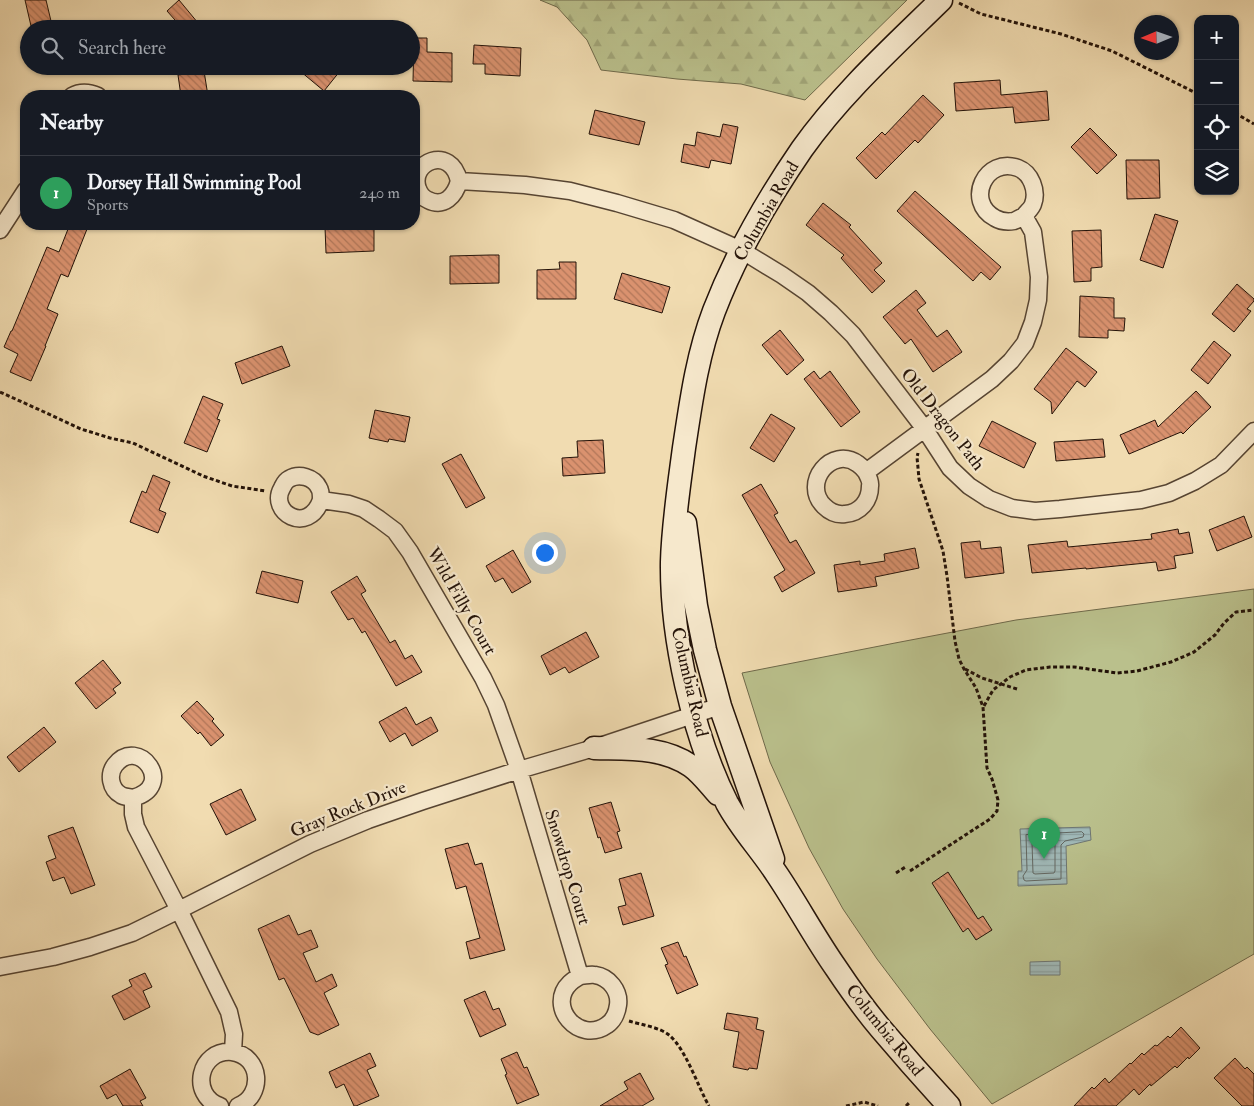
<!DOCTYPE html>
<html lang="en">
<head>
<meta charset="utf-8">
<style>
	:root { --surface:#171b24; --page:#20242c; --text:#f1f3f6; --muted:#9ea1a6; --line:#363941; --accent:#c59692 }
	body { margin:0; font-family:"IM FELL Double Pica",serif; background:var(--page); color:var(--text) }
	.controls { position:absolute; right:15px; top:15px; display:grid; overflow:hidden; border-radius:10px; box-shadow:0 1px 4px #0004 }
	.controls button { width:45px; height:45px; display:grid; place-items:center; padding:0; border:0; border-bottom:1px solid var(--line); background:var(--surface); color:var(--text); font:25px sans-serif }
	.compass { position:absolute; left:1134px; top:15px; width:45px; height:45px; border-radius:50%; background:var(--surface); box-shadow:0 1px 4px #0004; rotate:268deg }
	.you { position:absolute; left:544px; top:552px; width:18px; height:18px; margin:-12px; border:4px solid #fff; border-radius:50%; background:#1a73e8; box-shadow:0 0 0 8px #1a73e833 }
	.badge { display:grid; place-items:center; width:32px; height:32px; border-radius:50%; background:var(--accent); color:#fff; font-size:16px; font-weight:700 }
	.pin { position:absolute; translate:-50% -41px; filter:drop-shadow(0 1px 2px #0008) }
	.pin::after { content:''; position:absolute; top:26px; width:18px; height:15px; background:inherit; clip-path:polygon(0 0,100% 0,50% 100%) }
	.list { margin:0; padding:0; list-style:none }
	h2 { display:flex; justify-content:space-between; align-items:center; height:65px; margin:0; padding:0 20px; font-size:21px }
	h2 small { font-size:16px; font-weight:400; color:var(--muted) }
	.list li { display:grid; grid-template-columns:32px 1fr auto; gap:15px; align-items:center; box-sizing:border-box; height:75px; padding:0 20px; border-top:1px solid var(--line) }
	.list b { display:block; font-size:19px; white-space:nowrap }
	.list p { margin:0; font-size:16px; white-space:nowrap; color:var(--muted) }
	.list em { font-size:16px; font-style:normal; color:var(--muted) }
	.icon { flex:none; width:28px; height:28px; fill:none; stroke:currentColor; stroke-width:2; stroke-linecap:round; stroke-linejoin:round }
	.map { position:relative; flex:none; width:1254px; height:1106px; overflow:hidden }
	.search { position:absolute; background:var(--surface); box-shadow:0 1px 4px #0004; left:20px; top:20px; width:400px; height:55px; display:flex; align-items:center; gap:12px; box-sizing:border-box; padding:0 18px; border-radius:28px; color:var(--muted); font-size:19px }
	.panel { position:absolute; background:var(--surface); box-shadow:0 1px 4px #0004; left:20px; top:90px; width:400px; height:140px; border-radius:20px }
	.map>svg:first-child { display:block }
	.forest { fill:url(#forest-firs); stroke:#6e694a }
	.green { fill:#bac08c; stroke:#6e694a }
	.water { fill:url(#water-rules); stroke:#6e7672 }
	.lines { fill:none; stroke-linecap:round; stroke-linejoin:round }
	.shore { stroke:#626660; stroke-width:1 }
	.building { fill:url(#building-back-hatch); stroke:#231208 }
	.street-casing { stroke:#564432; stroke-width:19 }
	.secondary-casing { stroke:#231208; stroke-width:25 }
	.path { stroke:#231208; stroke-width:3; stroke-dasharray:4 2.5; stroke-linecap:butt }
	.street { stroke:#f6e8cc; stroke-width:16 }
	.secondary { stroke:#f6e8cc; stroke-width:22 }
	.labels { text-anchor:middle; stroke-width:4.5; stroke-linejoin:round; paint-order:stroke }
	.street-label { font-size:18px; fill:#231208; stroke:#f6e8cc }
</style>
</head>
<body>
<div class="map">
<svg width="1254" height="1106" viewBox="0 0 1254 1106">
	<defs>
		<pattern id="forest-firs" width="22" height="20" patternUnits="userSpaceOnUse" patternTransform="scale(1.25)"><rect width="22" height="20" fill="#bac08c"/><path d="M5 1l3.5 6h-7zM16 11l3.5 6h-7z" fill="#a0a477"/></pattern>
		<pattern id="water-rules" width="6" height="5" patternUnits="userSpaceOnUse" patternTransform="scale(1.25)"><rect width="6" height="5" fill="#a0b9b8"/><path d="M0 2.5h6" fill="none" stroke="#8a9e9d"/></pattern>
		<pattern id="building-back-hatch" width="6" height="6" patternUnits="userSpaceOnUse" patternTransform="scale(1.25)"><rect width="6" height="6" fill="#da926f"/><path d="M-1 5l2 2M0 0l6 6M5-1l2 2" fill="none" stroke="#b07659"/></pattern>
	</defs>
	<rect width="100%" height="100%" fill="#f1dcb1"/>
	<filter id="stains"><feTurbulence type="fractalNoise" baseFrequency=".004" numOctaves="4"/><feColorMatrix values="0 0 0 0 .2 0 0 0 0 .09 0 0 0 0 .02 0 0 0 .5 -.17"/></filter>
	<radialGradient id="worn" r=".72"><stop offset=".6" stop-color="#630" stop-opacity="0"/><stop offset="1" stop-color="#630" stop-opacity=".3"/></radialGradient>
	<!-- forest -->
	<path class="forest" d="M540,0h367l-102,100 -64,-16 -64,-5 -76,-9 -14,-30 -30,-33z"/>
	<!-- green -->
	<path class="green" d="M1254,589v365l-262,150 -62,-75 -53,-70 -34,-50 -34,-61 -39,-86 -28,-89 153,-30 121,-23z"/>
	<!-- water -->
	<path class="water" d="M1090,827l1,13 -25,6 1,38 -49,2v-15h4l-2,-42z
		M1060,961v14h-30v-13z"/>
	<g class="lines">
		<!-- shore -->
		<path class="shore" d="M1082,832l2,2 -1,3 -18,4 -4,4v34l-35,2 -2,-1 -1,-4 4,-6 -1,-35z
			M1034,840l19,-1 2,2v30l-1,2 -19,1 -2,-1 -1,-31z"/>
	</g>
	<!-- building -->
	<path class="building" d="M25,0h21l5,21 -20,5z
		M179,0l24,29h-20l-16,-18z
		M414,38h13v14l25,1v29l-39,-1z
		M474,45l47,3 -1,28 -35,-2v-10h-12z
		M294,66h50l-20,25z
		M204,71l4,25h-27l-3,-21z
		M1000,80l1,15 46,-4 2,29 -34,3 -2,-16 -57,4 -2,-28z
		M923,95l21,20 -26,28 -3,-3 -39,39 -20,-21 26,-26 3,3z
		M595,110l50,12 -6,23 -50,-11z
		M723,124l15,3 -7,37 -20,-4 -2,8 -28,-6 3,-18 11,2 2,-14 23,5z
		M1090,128l27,27 -20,19 -26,-27z
		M1126,160h33l1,38 -33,1z
		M915,191l86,76 -11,13 -9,-8 -8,9 -76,-70z
		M823,203l28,22 -2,2 33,36 -8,7 11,11 -13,12 -31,-35 3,-3 -38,-30z
		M1155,214l23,7 -15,47 -23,-8z
		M70,224h19l-21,53 -7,-3 -14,35 11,5 -13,32h1l-15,35 -21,-9 8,-18 -14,-7 7,-16h1l35,-84 12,5z
		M374,225v26l-48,2 -1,-26z
		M1101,230l1,37 -11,1v13l-17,1 -2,-51z
		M490,255h9v28l-49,1v-28z
		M559,262h17v37h-39v-29l23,-1z
		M622,273l48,14 -8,26 -48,-14z
		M1237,284l17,15v2l-7,8 4,2 -17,21 -22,-18z
		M916,290l10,13 -9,7 20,27 10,-7 15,22 -29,20 -22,-33 -6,5 -22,-27z
		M1080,296l34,2v20h11l-1,13 -16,-1v8l-29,-1z
		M780,330l24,30 -17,15 -25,-30z
		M1214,341l17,14 -23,29 -17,-14z
		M282,346l8,20 -48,18 -7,-21z
		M1066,348l31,24 -12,15 -8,-6 -25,33 -1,-12 -17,-13z
		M814,371l6,8 10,-8 30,41 -19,15 -37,-48z
		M1196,391l15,16 -20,19 -8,8 -2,-2 -52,22 -9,-19 35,-15 3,7z
		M203,396l20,8 -6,15 3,1 -13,32 -23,-9z
		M375,410l35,7 -5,25 -16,-3 -1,3 -19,-4z
		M771,414l24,14 -21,34 -24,-14z
		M992,421l44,22 -12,25 -45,-22z
		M1103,439l2,18 -49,4 -2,-19z
		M603,440l2,33 -42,3 -1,-18 16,-1 -1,-16z
		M461,454l24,44 -19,10 -24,-44z
		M153,475l17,7 -11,28 7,3 -8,20 -28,-11 12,-31 4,2z
		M761,484l17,29 -4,2 16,28 6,-3 19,33 -33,19 -8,-15 11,-7 -43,-75z
		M1244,516l8,21 -35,14 -8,-21z
		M1178,529l1,5 10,-2 4,21 -19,3 2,12 -18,3 -2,-9 -70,7v-1l-54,5 -4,-28 39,-4 1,6 84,-8 -1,-5z
		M980,541l1,8 20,-2 3,26 -39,5 -4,-35z
		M915,548l4,20 -44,9 2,9 -39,6 -4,-27 26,-4v4l25,-4 -1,-7z
		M513,550l18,32 -19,11 -9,-15 -8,4 -9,-16z
		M262,571l41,10 -5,22 -42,-10z
		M357,576l9,15 -5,3 29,49 5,-3 10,19 7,-4 10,17 -26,14 -31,-55 -3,2 -9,-15 -5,2 -17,-28z
		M586,632l13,25 -30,16 -4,-6 -15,8 -9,-19z
		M103,660l18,23 -8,6 3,4 -20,16 -21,-26z
		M197,701l17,18 -2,2 12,14 -13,11 -11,-14 -2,2 -17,-18z
		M406,707l10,18 15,-8 7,14 -26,15 -7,-13 -15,9 -11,-20z
		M44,727l12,15 -37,30 -12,-15z
		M241,789l15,31 -30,15 -16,-31z
		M611,802l9,29 -3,1 5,16 -17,5 -5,-16 -2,1 -9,-30z
		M73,827l22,58 -24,9 -7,-17 -11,4 -7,-19 10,-4 -8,-22z
		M468,843l7,22 7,-2 23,87 -35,9 -4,-17 14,-4 -14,-52 -10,3 -11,-40z
		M948,872l30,47 5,-3 9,14 -16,10 -8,-12 -5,4 -31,-49z
		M641,873l13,43 -31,9 -5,-18 8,-2 -7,-26z
		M289,915l9,20 13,-5 7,17 -15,6 13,29 16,-8 5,12 -13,7 15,32 -21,10 -8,-3 -26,-54 -5,2 -21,-51z
		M678,942l6,15 2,-1 12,29 -21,9 -12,-29 3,-1 -7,-16z
		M145,973l7,14 -9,4 7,16 -26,13 -12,-24 20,-10 -3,-6z
		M485,991l8,19 6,-2 7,17 -26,12 -16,-37z
		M727,1013l31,5 -2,11 8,2 -7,38 -8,-1 -1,2 -15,-3 6,-35 -15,-3z
		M1181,1027l19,21 -11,11 -1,-2 -11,11 -2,-2 -24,20 -1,-2 -11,11 -5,-6 -18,17h-42l18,-19 2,2 11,-11 4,5 21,-20 1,1 11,-11 2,2 11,-10 2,1 11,-10 2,2z
		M517,1052l7,16 3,-1 12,28 -22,9 -12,-29 2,-1 -6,-15z
		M370,1053l6,13 -9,4 12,26 -23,10h-2l-10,-22 -8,4 -7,-16z
		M1235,1058l10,11 2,-2 7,7v32h-12l-28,-28z
		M130,1069l16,29 -6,3 3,5h-20l-7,-12 -9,5 -7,-13z
		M640,1073l14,26 -12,7h-42l28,-17 -4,-7z"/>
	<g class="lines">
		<!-- street casing -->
		<g class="street-casing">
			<path id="street" d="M72,96c9,-5 17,-4 26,0
				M459,181c-8,-37 -51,-19 -41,8 2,5 5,9 10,11 16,8 27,-4 31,-19l66,4 45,6 47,12 57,17 67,30 41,25 26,18 23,20 22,22 71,93 26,40 19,18 20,13 23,9 23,3 25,-2 81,-9 28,-7 26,-12 26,-16 33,-34
				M0,230l26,-40
				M866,472c2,4 5,10 4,14 0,15 -10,27 -25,28 -8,1 -15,-2 -21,-8 -23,-23 8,-61 34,-42 3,2 6,5 8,8l126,-93 19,-18 14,-18 8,-21 5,-22 1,-23 -6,-45 -9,-16c3,-4 8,-8 9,-12 5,-13 -2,-31 -15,-36 -32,-12 -54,33 -23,50 5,3 13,4 19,3 3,-1 7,-4 10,-5
				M321,500c-13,36 -53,12 -39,-12 2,-4 3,-7 7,-9 10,-6 25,-2 30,9 2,3 2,8 2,12l28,4 15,5 15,10 16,12 15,21 73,126 13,27 23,65 61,206c-3,2 -7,4 -10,7 -24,23 9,62 37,42 6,-4 10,-12 11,-20 2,-14 -9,-28 -23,-30 -5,-1 -11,1 -15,1
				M133,798c-4,-1 -9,-1 -12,-3 -11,-6 -13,-21 -6,-30 23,-30 62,21 18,33v16l3,13 43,83 50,102 5,22 -1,18
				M0,967l53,-10 37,-10 42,-14 47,-23 131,-66 58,-24 55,-19 96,-31 75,-22 126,-42
				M220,1106c-31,-11 -21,-57 12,-54 30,4 32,44 6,54"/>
		</g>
		<!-- secondary casing -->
		<g class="secondary-casing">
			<path id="secondary" d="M941,0c-48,47 -100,94 -139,149 -35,51 -66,105 -88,162 -17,45 -23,91 -30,137 -5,38 -11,76 -12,114 -1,76 21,173 55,241 14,26 35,48 51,73 20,30 37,62 58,92 14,21 29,42 45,61 22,26 45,52 68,77
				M685,523l11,83 9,44 15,56 53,153
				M594,748c33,1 68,-2 97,18 10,7 18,18 27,28"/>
		</g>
		<!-- path -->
		<path class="path" d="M959,3l22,11 80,20 51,17 86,43
			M1235,113l19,11
			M0,392l42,19 39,18 29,9 23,5 70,33 29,10 34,5
			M965,669l17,9 35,11
			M984,706l9,-16 17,-13 16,-7 24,-3h24l43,6 20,-2 34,-9 23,-10 21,-17 9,-12 12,-11 18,-2
			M910,871l80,-52 7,-8 1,-11 -6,-21 -5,-11 -4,-61 -7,-19 -12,-19 -5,-10 -4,-18 -8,-65 -4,-25 -24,-72 -2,-22 1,-4
			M896,873l11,-7
			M629,1021c13,4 30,6 40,14 17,14 29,52 40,71
			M846,1106l18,-4 14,4
			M906,1106l4,-4"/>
		<!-- street -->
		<use href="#street" class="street"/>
		<!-- secondary -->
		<use href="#secondary" class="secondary"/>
	</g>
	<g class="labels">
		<!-- street labels -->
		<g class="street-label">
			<text transform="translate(766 211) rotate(-60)" y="6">Columbia Road</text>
			<text transform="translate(943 419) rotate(52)" y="6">Old Dragon Path</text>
			<text transform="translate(462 601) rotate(60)" y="6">Wild Filly Court</text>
			<text transform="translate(690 682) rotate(77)" y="6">Columbia Road</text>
			<text transform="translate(348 809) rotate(-22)" y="6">Gray Rock Drive</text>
			<text transform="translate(568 867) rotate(73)" y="6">Snowdrop Court</text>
			<text transform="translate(885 1030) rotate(51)" y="6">Columbia Road</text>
		</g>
	</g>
	<rect width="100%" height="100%" filter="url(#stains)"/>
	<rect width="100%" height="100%" fill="url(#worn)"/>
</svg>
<div class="controls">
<button>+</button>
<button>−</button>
<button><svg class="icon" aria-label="locate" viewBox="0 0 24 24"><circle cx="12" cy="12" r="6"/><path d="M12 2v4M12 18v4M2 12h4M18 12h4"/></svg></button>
<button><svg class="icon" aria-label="layers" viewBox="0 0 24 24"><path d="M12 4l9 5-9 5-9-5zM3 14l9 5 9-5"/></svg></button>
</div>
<svg class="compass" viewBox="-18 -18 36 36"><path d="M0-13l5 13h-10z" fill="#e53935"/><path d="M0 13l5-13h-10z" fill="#9ea1a6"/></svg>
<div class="you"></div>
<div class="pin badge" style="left:1044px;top:859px;background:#2e9e5b">1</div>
<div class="search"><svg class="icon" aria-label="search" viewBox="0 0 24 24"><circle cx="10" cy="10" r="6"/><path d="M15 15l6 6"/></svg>Search here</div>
<section class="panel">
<h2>Nearby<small></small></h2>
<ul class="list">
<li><span class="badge" style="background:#2e9e5b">1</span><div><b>Dorsey Hall Swimming Pool</b><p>Sports</p></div><em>240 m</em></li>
</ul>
</section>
</div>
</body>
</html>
